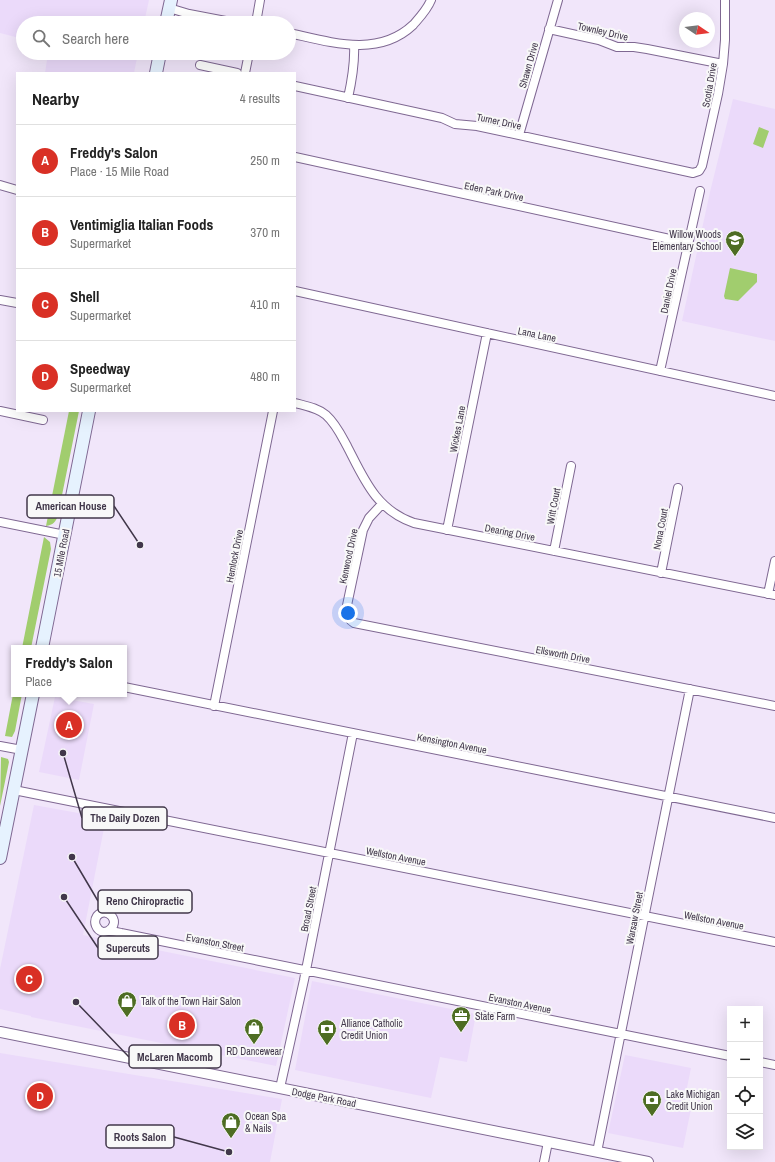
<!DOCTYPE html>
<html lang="en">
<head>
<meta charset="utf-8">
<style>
	:root { --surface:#fff; --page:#f2f2f2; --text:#222; --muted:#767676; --line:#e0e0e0; --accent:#d93025 }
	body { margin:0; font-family:"Archivo Narrow",sans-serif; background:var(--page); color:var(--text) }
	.controls { position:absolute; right:12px; bottom:12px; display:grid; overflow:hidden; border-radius:0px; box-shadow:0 4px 16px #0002 }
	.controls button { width:36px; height:36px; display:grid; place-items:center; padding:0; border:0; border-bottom:1px solid var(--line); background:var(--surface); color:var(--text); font:20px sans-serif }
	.compass { position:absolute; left:679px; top:12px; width:36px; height:36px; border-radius:50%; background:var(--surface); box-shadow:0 4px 16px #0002; rotate:103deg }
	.you { position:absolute; left:348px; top:613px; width:14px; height:14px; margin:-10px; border:3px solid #fff; border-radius:50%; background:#1a73e8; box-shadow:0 0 0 6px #1a73e833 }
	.badge { display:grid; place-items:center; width:26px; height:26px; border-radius:50%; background:var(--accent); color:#fff; font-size:13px; font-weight:700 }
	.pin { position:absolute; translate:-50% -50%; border:2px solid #fff; box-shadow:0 1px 4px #0006 }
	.popup { position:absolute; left:11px; top:645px; width:116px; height:52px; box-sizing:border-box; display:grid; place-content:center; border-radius:0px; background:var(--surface); filter:drop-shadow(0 1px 3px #0005); font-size:13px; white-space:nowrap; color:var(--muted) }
	.popup b { font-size:15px; color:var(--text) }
	.popup::after { content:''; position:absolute; left:50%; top:100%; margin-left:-8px; border:8px solid transparent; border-top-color:var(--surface) }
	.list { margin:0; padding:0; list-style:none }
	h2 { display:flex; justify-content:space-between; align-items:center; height:52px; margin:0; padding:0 16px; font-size:17px }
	h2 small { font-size:13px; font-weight:400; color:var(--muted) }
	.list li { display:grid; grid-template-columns:26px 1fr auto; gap:12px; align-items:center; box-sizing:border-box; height:72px; padding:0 16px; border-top:1px solid var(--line) }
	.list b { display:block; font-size:15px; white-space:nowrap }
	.list p { margin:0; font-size:13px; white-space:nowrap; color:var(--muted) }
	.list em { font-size:13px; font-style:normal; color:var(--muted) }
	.icon { flex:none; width:22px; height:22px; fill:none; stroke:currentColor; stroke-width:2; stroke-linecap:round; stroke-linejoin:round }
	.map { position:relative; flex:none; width:775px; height:1162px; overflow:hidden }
	.search { position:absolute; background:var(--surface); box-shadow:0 4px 16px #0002; left:16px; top:16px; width:280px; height:44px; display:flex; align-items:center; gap:10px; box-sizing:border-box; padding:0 14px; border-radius:22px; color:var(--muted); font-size:15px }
	.panel { position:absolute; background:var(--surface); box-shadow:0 4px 16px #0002; left:16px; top:72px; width:280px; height:340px; border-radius:0px }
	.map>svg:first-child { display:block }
	.built { fill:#ebdafa }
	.green { fill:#a1cd6e }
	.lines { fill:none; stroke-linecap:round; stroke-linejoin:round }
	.minor-casing { stroke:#7f6892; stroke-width:10 }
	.tertiary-casing { stroke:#7f6892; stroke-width:12 }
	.secondary-casing { stroke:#7f6892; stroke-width:14 }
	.minor { stroke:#fff; stroke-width:8 }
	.tertiary { stroke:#fff; stroke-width:10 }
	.secondary { stroke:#e6f2fe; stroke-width:12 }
	.labels { text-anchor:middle; stroke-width:4; stroke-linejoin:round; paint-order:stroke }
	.street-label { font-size:10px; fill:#41374a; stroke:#f8f8f8 }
	.poi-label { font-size:10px; fill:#41374a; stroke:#f8f8f8; text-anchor:start }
	.leader { fill:none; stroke:#41374a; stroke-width:1.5 }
	.callout-dot { fill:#41374a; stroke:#f8f8f8; stroke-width:1.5 }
	.callout { fill:#f8f8f8; stroke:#41374a; stroke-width:1.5 }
	.callout-label { font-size:11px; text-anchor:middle; font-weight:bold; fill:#41374a }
</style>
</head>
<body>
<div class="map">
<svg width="775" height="1162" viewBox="0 0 775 1162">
	<rect width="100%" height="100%" fill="#f1e6fa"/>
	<!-- built -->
	<path class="built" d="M0,0h149l-5,23h-121v16l-23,-6z
		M48,53h90l-4,20h-89z
		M733,99l42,10v232l-93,-20 28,-129z
		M55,697l39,7 -15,76 -40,-8z
		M34,805l72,13 -23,117 212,43 -19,88 -245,-49v-1l-31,-7v-40z
		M312,981l164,33 -9,48 -27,-5 -9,41 -136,-28z
		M0,1053l282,46 -12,63h-270z
		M625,1055l66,13 -8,39 8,2 -8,39 -75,-15z"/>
	<!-- green -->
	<path class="green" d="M759,127l10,4 -6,17 -10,-4z
		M730,268l27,6v8l-19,19 -13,-2 -1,-3z
		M69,411h10l-21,104c-2,7 -5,10 -12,11z
		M44,537l6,5 1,7 -20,99h-9z
		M14,689v5h8l-7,37 -3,6 -7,-1z
		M1,757l7,2 1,3 -9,44z"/>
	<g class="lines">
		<!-- minor casing -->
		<g class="minor-casing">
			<path id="minor" d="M169,8l20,6 47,9
				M256,23l4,-23
				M549,29l50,11 18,7h17l13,2 76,15
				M289,33c41,9 89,25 124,-8 7,-8 14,-15 18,-25
				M200,65l37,8
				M245,73l4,-20
				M295,86l147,32 13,6 22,2 216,47 6,-2 3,-5 16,-72 5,-30 2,-24v-40
				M348,98c4,-18 7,-35 6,-53
				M519,135l39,-135
				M295,157l393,86
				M0,185l17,5
				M295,291l480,105
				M0,300l17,3
				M660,371l40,-180
				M295,403c11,3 23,5 31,12 10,9 15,20 21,31 17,33 29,64 67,77l361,72
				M0,411l43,9
				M382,504l-13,14 -6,12 -17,80c1,6 3,10 8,13l421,83
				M0,522l65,13
				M447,530l40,-197
				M554,551l17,-85
				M661,573l17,-85
				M768,594l7,-33
				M124,687l651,131
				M214,706l59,-295
				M0,746l22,4
				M14,790l761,152
				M108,931c15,-9 -2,-26 -11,-15 -4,6 -1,14 6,16 3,0 3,-1 6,-1 4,0 8,1 12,2l609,123
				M760,1062l15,3
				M280,1088l24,-108 49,-247
				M597,1152l93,-463
				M544,1162l4,-20"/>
		</g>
		<!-- tertiary casing -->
		<g class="tertiary-casing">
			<path id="tertiary" d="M0,1032l648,130"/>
		</g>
		<!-- secondary casing -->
		<g class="secondary-casing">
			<path id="secondary" d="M166,23l5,-23
				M156,73l4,-20
				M42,648l47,-237
				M0,858l33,-164"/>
		</g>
		<!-- minor -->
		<use href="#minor" class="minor"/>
		<!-- tertiary -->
		<use href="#tertiary" class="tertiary"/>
		<!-- secondary -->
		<use href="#secondary" class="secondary"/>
	</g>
	<!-- icons -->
	<defs>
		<g id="school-pin" transform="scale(1)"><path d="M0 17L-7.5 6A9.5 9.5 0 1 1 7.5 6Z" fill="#4e6d23" stroke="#f8f8f8"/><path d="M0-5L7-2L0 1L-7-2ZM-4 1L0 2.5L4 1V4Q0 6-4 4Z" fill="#fff"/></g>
		<g id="shop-pin" transform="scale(1)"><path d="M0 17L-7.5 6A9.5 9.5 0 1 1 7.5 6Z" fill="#4e6d23" stroke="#f8f8f8"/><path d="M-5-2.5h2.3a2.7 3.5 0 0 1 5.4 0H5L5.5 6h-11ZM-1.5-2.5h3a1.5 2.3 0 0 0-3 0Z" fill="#fff"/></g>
		<g id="office-pin" transform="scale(1)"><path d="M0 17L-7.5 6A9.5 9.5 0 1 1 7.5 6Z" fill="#4e6d23" stroke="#f8f8f8"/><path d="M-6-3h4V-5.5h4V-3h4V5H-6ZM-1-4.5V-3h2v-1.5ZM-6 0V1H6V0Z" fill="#fff"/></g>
		<g id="bank-pin" transform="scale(1)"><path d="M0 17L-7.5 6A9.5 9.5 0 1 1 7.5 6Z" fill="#4e6d23" stroke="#f8f8f8"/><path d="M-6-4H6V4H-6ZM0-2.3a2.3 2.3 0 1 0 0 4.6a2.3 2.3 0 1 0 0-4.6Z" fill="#fff"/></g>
	</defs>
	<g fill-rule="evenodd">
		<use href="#school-pin" x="735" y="240"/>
		<use href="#shop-pin" x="127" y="1001"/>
		<use href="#office-pin" x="461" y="1016"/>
		<use href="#shop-pin" x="254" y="1028"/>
		<use href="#bank-pin" x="327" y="1029"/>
		<use href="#bank-pin" x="652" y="1100"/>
		<use href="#shop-pin" x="231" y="1122"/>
	</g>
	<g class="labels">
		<!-- street labels -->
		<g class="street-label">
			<text transform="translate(603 31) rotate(13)" y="4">Townley Drive</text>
			<text transform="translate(528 65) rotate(-74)" y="4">Shawn Drive</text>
			<text transform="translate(709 85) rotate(-80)" y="4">Scotia Drive</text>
			<text transform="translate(499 121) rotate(12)" y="4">Turner Drive</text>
			<text transform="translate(494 191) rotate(12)" y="4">Eden Park Drive</text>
			<text transform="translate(668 291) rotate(-78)" y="4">Daniel Drive</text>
			<text transform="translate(537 334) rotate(12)" y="4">Lana Lane</text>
			<text transform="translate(457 429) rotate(-79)" y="4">Wickes Lane</text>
			<text transform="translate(553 506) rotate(-79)" y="4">Witt Court</text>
			<text transform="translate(660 529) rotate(-79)" y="4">Nona Court</text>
			<text transform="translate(510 532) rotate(11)" y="4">Dearing Drive</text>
			<text transform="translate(61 553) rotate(-79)" y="4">15 Mile Road</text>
			<text transform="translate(234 556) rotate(-79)" y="4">Hemlock Drive</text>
			<text transform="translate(348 556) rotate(-78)" y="4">Kenwood Drive</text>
			<text transform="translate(563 654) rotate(11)" y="4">Ellsworth Drive</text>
			<text transform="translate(452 743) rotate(11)" y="4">Kensington Avenue</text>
			<text transform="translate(396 856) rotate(11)" y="4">Wellston Avenue</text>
			<text transform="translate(308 909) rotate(-79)" y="4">Broad Street</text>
			<text transform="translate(634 918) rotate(-79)" y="4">Warsaw Street</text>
			<text transform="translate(714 920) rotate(11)" y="4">Wellston Avenue</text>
			<text transform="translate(215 942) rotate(11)" y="4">Evanston Street</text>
			<text transform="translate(520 1003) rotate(12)" y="4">Evanston Avenue</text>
			<text transform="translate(324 1097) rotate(11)" y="4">Dodge Park Road</text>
		</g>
		<!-- poi labels -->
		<g class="poi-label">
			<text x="721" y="238" text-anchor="end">Willow Woods<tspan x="721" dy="12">Elementary School</tspan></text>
			<text x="141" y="1005">Talk of the Town Hair Salon</text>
			<text x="475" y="1020">State Farm</text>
			<text x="341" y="1027">Alliance Catholic<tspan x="341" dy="12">Credit Union</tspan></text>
			<text x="254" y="1055" text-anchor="middle">RD Dancewear</text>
			<text x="666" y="1098">Lake Michigan<tspan x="666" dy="12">Credit Union</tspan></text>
			<text x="245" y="1120">Ocean Spa<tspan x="245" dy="12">&amp; Nails</tspan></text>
		</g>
	</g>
	<!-- callouts -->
	<path class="leader" d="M140 545L114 506M63 753L82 818M72 857L98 901M64 897L98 948M76 1002L129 1057M229 1152L174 1137"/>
	<g class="callout-dot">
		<circle cx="140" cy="545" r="4"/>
		<circle cx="63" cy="753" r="4"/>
		<circle cx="72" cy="857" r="4"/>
		<circle cx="64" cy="897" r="4"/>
		<circle cx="76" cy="1002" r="4"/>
		<circle cx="229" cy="1152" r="4"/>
	</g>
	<g class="callout">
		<rect x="27" y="495" width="87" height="23" rx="4"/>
		<rect x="82" y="807" width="85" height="23" rx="4"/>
		<rect x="98" y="890" width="94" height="23" rx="4"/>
		<rect x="98" y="936" width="60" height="23" rx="4"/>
		<rect x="129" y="1045" width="92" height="23" rx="4"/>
		<rect x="106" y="1125" width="68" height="23" rx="4"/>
	</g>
	<g class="callout-label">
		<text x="71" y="510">American House</text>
		<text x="125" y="822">The Daily Dozen</text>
		<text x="145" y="905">Reno Chiropractic</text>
		<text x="128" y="952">Supercuts</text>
		<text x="175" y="1061">McLaren Macomb</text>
		<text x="140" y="1141">Roots Salon</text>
	</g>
</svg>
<div class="controls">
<button>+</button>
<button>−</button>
<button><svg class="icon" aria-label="locate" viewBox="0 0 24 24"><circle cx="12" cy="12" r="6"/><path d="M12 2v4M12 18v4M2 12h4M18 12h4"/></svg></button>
<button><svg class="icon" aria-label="layers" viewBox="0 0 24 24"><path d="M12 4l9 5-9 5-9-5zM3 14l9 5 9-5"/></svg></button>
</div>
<svg class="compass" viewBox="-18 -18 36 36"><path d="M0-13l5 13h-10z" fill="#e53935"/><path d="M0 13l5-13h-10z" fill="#767676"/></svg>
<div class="you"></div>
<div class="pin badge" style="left:69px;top:725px">A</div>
<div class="popup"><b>Freddy's Salon</b>Place</div>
<div class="pin badge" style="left:182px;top:1025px">B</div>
<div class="pin badge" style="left:29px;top:979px">C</div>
<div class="pin badge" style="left:40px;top:1096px">D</div>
<div class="search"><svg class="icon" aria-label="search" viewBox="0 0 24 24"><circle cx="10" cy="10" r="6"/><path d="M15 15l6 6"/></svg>Search here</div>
<section class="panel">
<h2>Nearby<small>4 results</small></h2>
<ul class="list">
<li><span class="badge">A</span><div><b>Freddy's Salon</b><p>Place · 15 Mile Road</p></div><em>250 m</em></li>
<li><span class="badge">B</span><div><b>Ventimiglia Italian Foods</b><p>Supermarket</p></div><em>370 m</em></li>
<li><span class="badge">C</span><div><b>Shell</b><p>Supermarket</p></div><em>410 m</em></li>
<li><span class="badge">D</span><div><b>Speedway</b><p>Supermarket</p></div><em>480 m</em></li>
</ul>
</section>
</div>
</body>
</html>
